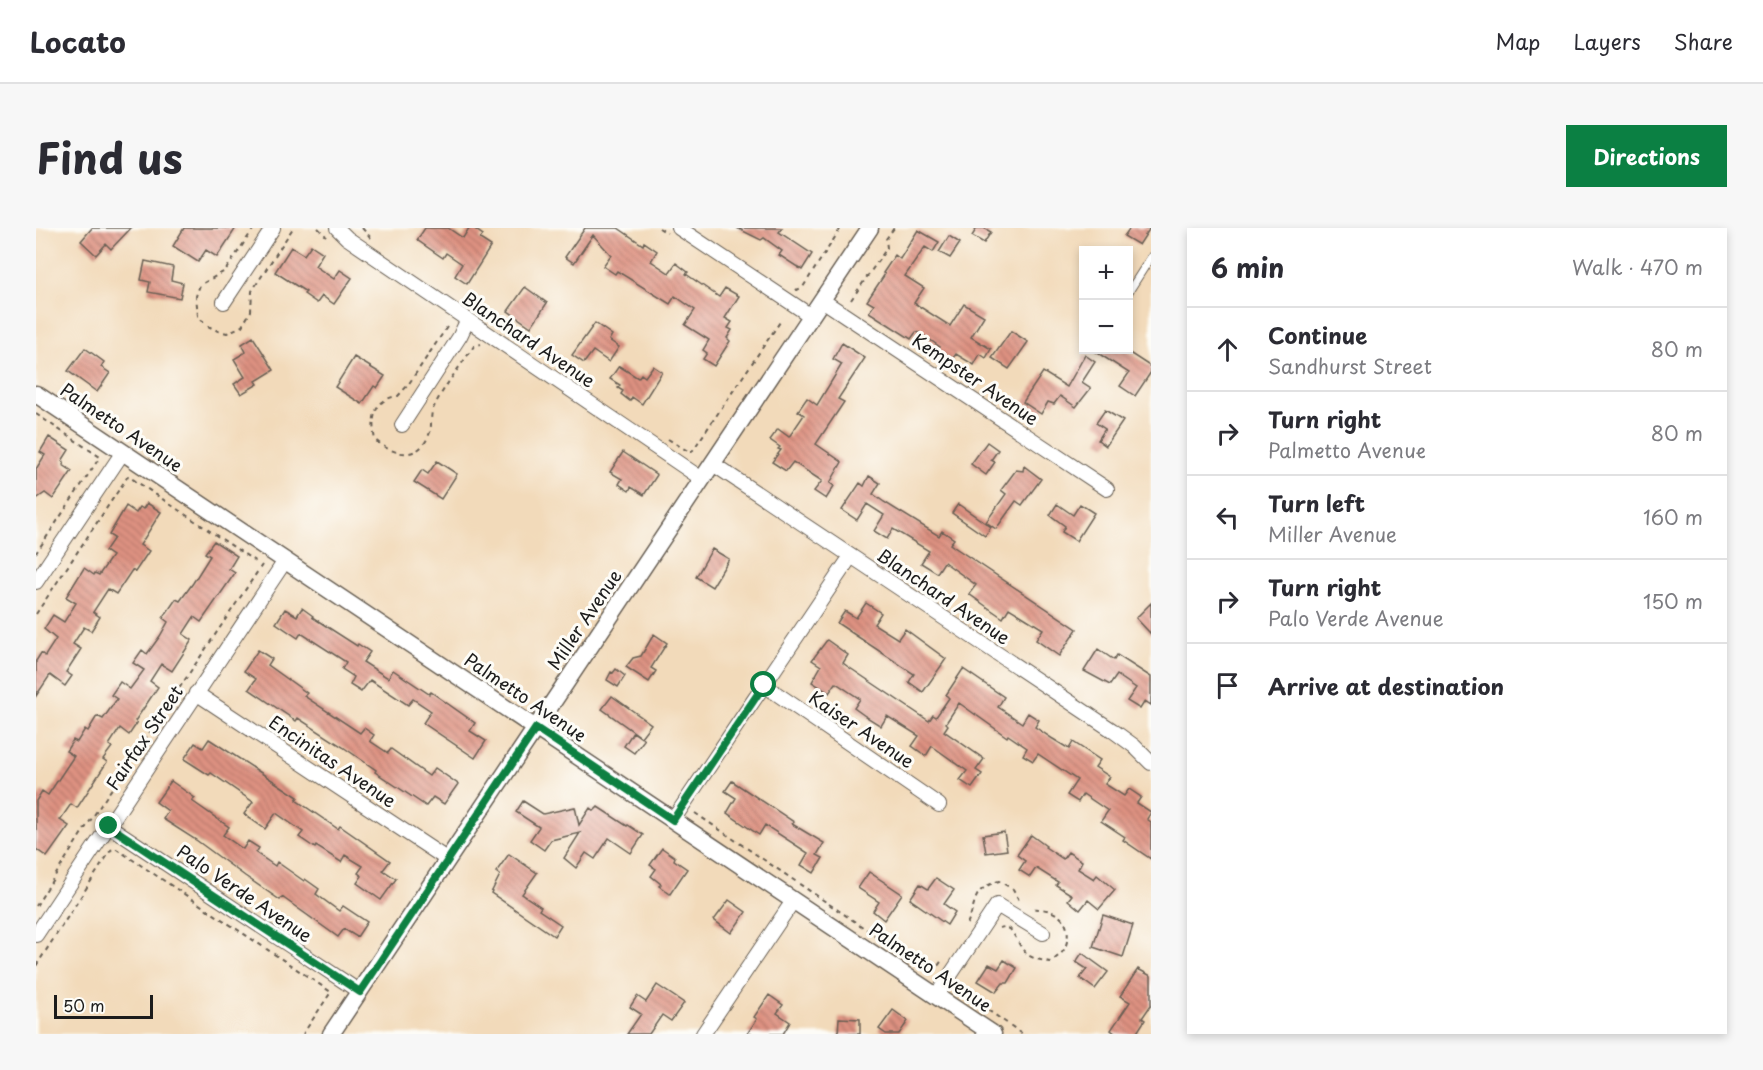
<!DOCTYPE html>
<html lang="en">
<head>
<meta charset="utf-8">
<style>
	:root { --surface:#fff; --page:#f7f7f7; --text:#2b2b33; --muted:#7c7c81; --line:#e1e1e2; --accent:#0b8043 }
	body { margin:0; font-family:"Playpen Sans",sans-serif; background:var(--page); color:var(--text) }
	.controls { position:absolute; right:18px; top:18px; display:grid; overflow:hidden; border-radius:0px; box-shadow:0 3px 9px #0003 }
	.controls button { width:54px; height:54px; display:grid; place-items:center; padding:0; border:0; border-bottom:2px solid var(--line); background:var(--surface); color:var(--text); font:30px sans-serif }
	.scale { position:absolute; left:18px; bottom:15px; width:99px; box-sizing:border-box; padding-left:6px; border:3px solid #1c1c1c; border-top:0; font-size:16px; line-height:21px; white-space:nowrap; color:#1c1c1c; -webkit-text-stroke:4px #fdfcf7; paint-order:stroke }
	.stop { position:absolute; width:18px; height:18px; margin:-14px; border:4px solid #0b8043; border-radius:50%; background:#fff }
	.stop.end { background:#0b8043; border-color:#fff; box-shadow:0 2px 6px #0008 }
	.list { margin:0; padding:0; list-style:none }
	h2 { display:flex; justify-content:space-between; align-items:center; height:78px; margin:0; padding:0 24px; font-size:26px }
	h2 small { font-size:20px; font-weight:400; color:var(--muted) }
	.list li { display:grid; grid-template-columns:39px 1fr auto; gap:18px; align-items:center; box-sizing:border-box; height:84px; padding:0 24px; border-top:2px solid var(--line) }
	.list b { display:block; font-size:22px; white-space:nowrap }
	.list p { margin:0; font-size:20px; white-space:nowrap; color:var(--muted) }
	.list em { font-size:20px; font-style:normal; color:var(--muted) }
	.icon { flex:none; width:33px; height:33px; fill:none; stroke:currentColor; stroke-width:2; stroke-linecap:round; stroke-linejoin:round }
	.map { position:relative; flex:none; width:1115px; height:806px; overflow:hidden; border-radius:0px }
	header { display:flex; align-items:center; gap:36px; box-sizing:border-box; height:84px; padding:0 30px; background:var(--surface); border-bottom:2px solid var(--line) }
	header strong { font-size:28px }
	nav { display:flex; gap:33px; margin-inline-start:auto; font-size:21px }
	.intro { display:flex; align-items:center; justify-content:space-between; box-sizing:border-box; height:144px; padding:0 36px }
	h1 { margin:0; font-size:42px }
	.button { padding:15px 27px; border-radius:0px; background:var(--accent); color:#fff; font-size:21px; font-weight:700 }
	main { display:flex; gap:36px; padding:0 36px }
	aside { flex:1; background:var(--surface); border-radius:0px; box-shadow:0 3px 9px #0003 }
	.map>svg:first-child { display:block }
	.building { fill:url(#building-back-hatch) }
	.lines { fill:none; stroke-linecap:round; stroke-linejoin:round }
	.service-casing { stroke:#675e53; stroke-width:9 }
	.minor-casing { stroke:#675e53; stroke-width:16 }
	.tertiary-casing { stroke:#675e53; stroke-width:19 }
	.path { stroke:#675e53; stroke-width:2; stroke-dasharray:4.5 4.5; stroke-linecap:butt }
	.service { stroke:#fff; stroke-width:7 }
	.minor { stroke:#fff; stroke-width:14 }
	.tertiary { stroke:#fff; stroke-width:16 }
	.route { stroke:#0b8043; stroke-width:8 }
	.labels { text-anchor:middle; stroke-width:6; stroke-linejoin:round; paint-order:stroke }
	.street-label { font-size:18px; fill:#1c1c1c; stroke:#fdfcf7 }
</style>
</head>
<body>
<header>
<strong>Locato</strong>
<nav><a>Map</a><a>Layers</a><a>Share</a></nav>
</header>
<div class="intro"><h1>Find us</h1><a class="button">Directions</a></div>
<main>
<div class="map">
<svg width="1115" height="806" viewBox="0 0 1115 806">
	<defs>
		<pattern id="building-back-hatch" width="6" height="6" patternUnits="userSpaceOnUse" patternTransform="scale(1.5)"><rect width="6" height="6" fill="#de9281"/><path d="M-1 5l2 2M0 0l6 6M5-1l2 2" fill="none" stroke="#b37669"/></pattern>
	</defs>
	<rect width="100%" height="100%" fill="#fdfcf7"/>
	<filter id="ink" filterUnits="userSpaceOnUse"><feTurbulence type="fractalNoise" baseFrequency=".0167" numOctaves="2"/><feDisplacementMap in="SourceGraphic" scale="12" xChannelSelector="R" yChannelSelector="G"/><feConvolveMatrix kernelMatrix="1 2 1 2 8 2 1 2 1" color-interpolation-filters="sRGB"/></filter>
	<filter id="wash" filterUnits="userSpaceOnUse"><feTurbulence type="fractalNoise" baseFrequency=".008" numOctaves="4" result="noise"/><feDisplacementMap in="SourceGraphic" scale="24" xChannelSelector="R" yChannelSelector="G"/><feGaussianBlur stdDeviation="1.35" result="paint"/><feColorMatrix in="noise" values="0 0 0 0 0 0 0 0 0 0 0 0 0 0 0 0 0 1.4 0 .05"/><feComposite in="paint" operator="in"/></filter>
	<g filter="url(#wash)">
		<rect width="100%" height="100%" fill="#f2daba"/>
		<g id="blocks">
			<!-- building -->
			<path class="building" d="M56,0h39l-20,21 -5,-5 -10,11 -15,-14z
				M148,0h52l-19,29 -11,-7 -8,12 -25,-16z
				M389,0h23l15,10 6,-10h4l10,7 -3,4 11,7 -24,38 -12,-8 7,-12 -16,-11 -3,5 -26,-18z
				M549,0h33l25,17 1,-3 13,9 -6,10 18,12 7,-10 12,9 -2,2 33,23 6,-9 14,8 -14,22 7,4 -4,6 4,2 -5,8 3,3 -16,25 -11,-7 4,-6 -4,-3 6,-10 -24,-15 10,-15 -20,-14 -5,8 -53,-33 -2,3 -12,-8 8,-11 -18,-20 -19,28 -9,-6z
				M701,0h45l-3,4 33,22 -10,16 -23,-15 3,-4 -18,-13 -3,2z
				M941,0h7l7,4 -7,11 -12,-7z
				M1094,0h20l-11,17 -15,-9z
				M882,2l21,12 -6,10 -8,-5 -20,29 19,12 -10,15 36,23 14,-22 20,12 -13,21 20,12 -5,9 -6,-4 -6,11 -18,-11 -5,7 -14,-10 3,-4 -20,-14 -4,-1 -5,7 -42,-27 5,-7 -7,-4 18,-27 -2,-1 12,-18 5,4z
				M913,8l11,7 -10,15 -11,-6z
				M275,17l12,8 -8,13 19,13 6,-9 12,8 -18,26 -12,-8 -5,7 -13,-9 2,-2 -31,-20 16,-25 13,8z
				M109,33l28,6 -2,13 12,3 -3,15 -32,-6 2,-10 -9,-2z
				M489,59l22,16 -16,24 -23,-16z
				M559,95l17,12 -3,5 10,7 -10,15 -16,-11 -9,12 -12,-8z
				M975,103l17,11 -19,27 -17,-11z
				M217,109l21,33 -18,11 2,3 -17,10 -7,-10 11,-7 -11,-18 12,-7 -4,-8z
				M806,115l23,15 -27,41 6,3 -28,42 26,18 -12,21 4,3 -8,13 -12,-8 8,-10 -29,-19 -7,9 -14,-9 9,-12 -3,-1 2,-2 -10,-7 8,-11 11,8 15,-22 -6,-4 9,-13 10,7 25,-41 -9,-5z
				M49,120l19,14 -3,5 9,6 -13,19 -29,-21z
				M1057,122h32l26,17v5l-16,24 -15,-10 9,-13z
				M1049,127l10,7 -13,20 9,6 -15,19 -16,-11 -6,8 -6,-2 -7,12 -18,-12 20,-30 24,15z
				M318,129l31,19 -8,12 -3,-2 -12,18 -27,-17z
				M583,138l19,12 3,-4 4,3 8,-11 9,6 -20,32 -10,-7 -2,4 -9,-7 2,-3 -5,-3 2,-3 -10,-6z
				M1069,182l18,11 -17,25 -8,-6 7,-11 -9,-6z
				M13,209l20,13 -7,11 2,1 -1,3 9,6 -19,28 -8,-6 -9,6v-30l9,-14 -5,-3z
				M951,214l11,8 -7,10 4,2 -9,13 -15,-11z
				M587,224l34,23 -13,20 -13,-8 -2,4 -10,-7 3,-5 -12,-7z
				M401,233l20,13 -16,25 -27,-17 8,-12 6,4z
				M988,238l17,13 -19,26 -6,-4 -20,28 -10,-7 20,-28 -5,-4 15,-20 7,1z
				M833,248l11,7 -7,11 11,8 55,34 3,-5 12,8 -4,5 4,3 123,82 -18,27 -23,-16 7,-11 -34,-21 -6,10 -13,-9 -21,-15 7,-9 -32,-23 -7,11 -16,-10 8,-12 -36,-22 -6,10 -13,-8 10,-16 -17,-11 -10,16 -15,-10 18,-27 4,3z
				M111,275l14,9 -21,33 9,6 -14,21 -3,-2 -16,24 -8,-5 -15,23 7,5 -9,14 -7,-4 -11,17 8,5 -15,23 6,4 -7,10 -15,-11 -14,21v-35l5,-8 4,3 11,-17 -12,-10 9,-14 11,7 12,-19 -10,-6 18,-29 10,7 1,-2 4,2 13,-19 -7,-5 9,-13 -5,-3 17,-29 10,7 4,-6 3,2z
				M922,276l33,23 -6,9 -33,-23z
				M1021,276l16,11 7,-11 14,9 -18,28 -14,-9 3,-6 -15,-11z
				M178,313l23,15 -8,13 6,4 -34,49 -7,-5 -11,17 9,6 -20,31 -11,-7 -11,17 8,6 -23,34 2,2 -8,12 -9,-7 -11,17 3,2 -9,12 4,3 -30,46 -6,-4 -11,16 9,6 -22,31 -11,-8v-48l6,-10 6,4 26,-39 -8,-5 7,-11 4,2 8,-13 3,2 9,-15 6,3 14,-20 -6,-4 9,-13 10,7 14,-19 -11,-7 9,-13 5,4 13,-18 8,-14 -5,-4 13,-19 4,2 13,-18 17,-27 -5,-3z
				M676,321l17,10 -17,28 -16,-10z
				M830,375l15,10 -7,11 24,15 7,-10 41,30 -23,33 -14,-10 5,-8 -77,-51 8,-12 11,7z
				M1115,375v31l-15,-16z
				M266,380l11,8 -1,1 45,29 1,-2 12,8 -7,10 25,16 5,-8 36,24 2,-2 44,31 -5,8 16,10 -11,17 -52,-35 8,-12 -18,-12 -5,6 -38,-25 -9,12 -11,-7 4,-8 -12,-8 4,-7 -45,-29 -3,5 -22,-15 9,-14 12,7z
				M618,406l13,9 -16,25 5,3 -7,11 -23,-15 7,-9 8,-2z
				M791,412l21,15 -5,8 4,3 82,55 4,-6 3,2 13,-19 -3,-3 17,-26 41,28 -6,10 24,16 6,-10 11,7 -4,7 18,12 16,10 4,-7 27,18 -5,7 15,10 -5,7 19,12 5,-7 12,8 -4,6 14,9 -4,7 4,3v37l-28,-19 2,-3 -24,-16 7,-10 -25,-17 -5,8 -11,-7 10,-15 -39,-26 -5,7 -10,-6 4,-7 -19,-13 -1,2 -48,-34 -13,20 2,2 -4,6 40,28 -8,11 6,4 -10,14 -12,-8 7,-9 -35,-25 -6,10 -14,-10 7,-10 -32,-20 -6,10 -16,-10 -11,-8 6,-9 -24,-16 -7,10 -17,-11 9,-16 -9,-6z
				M1062,421l16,11 3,-5 34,22v28l-6,-4 -5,8 -13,-8 9,-13 -19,-13 -7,10 -26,-14z
				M222,422l14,9 -4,6 39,28 -3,3 56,37 4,-5 10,7 -4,6 18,12 3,-4 38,27 6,-8 23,16 -14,20 -11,-7 -7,9 -51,-34 1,-2 -33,-23 -45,-29 -2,3 -47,-32 7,-10 -12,-8z
				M580,441l9,7 -7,11 -11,-7 4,-8 2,1z
				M576,468l39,28 -10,13 -39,-28z
				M597,504l11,8 -10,13 -10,-7z
				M173,511l89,58 -2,3 42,29 2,-3 50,35 -7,9 13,9 -15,21 -24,-17 5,-7 -4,-3 5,-7 -18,-11 -4,7 -25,-16 -1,2 -16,-11 4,-5 -27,-19 -11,16 -21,-15 9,-12 -42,-29 -2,2 -25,-16 11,-16 8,5z
				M135,553l24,17 -3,3 37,26 -6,8 20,14 5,-8 11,7 -3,5 19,13 2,-4 27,19 1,-2 14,10 -3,5 23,17 4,-5 24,16 -10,15 -13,-8 -6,8 -56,-40 -2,3 -35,-24 -49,-36 -33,-21 5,-8 -12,-9z
				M696,553l62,41 -2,2 32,19 -7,12 6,3 -9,15 -13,-8 7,-12 -43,-28 -6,10 -32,-22 9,-15 -11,-7z
				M487,573l20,13 32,-7 4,18 11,-17 4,3 4,-4 29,19 1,-1 15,10 -12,18 -22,-15 -14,21 -9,-6 -10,15 -12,-10 16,-25 -29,7 -7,10 -14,-10 9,-13 -23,-15z
				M968,604l3,18 -21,3 -3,-18z
				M995,607l15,11 -1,1 18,12 5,-7 14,9 -4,8 16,10 3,-4 18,15 -16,19 -11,-9 -8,10 -12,-10 4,-5 -16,-10 2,-3 -22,-14 -6,9 -11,-7 6,-9 -8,-6z
				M626,620l13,9 -1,3 13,9 -17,25 -11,-8 2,-2 -10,-8 5,-7 -6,-4z
				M473,626l28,19 -15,21 19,13 -2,3 22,15 -7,11 -63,-43 9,-18 -4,-3z
				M833,644l33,22 -18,26 -11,-9 6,-9 -21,-14z
				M900,650l18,12 -10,14 11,8 -8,13 -37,-26 10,-15 8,5z
				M693,672l17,12 -15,21 -17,-13z
				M1067,687l30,10 -10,32 -30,-10z
				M1046,725l26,19 -13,17 -15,-11 7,-9 -11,-7z
				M968,732l13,8 -9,15h-5l-7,9 -18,-11 11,-17 9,5z
				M1102,741l13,7v29l-9,13 3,2 -9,14h-20l-5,-4 19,-28 -10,-6z
				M621,757l27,18 -13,18 -9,-6 -13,19h-22l14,-20 -11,-7 7,-11 9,6z
				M733,767l14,10 -6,8 13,9 -1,2 -6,10h-36l10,-15 -3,-2z
				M857,782l15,11 -9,13h-13l-7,-5z
				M803,790l21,1v15h-22z"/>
		</g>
	</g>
	<g filter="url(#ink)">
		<use href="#blocks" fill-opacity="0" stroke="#675e53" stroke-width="1.5"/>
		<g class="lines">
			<!-- service casing -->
			<g class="service-casing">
				<path id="service" d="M1092,65l23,-36"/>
			</g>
			<!-- minor casing -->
			<g class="minor-casing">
				<path id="minor" d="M301,0l10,10 355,241
					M643,0l132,88
					M786,72l285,189
					M188,74l49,-74
					M366,197l58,-89 7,-15
					M677,236l399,266 22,16 17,17
					M0,354l87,-130
					M728,457l175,120
					M160,465l252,167
					M637,592l178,-264
					M73,598l251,166
					M0,707l249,-374
					M901,767l60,-90 46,28
					M667,806l90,-133"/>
			</g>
			<!-- tertiary casing -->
			<g class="tertiary-casing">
				<path id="tertiary" d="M0,166l957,640
					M295,806l539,-806"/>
			</g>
			<!-- path -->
			<path class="path" d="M218,0l-29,43 -25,14 -4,11 2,20 8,9 12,6 9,2 15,-7 9,-15 1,-20 41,-63
				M282,0l8,8
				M326,0l9,10
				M623,0l8,5
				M760,61l1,1 6,-3 38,-59
				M815,72l36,-52 -1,-9 8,-11
				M411,99l-39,58 -10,11c-25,3 -27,24 -23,44 19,16 45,22 55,-8 2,-7 0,-16 3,-23 10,-22 27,-42 41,-63l7,-2
				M0,186l64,43 -64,96
				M632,211l23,14 91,-134
				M0,386l92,-138 131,88
				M659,585l237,161 11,-15
				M0,678l44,-70 182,-271
				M931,696c11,-23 3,-34 32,-43l14,8 7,13
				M963,700l5,-1 6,2c16,23 10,28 41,33 5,-4 12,-9 14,-14 10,-26 -9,-41 -33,-39
				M0,738l75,-116 4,-2 216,144 -28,42
				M927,755l-5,7 65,44"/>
			<!-- service -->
			<use href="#service" class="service"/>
			<!-- minor -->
			<use href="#minor" class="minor"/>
			<!-- tertiary -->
			<use href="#tertiary" class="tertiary"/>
		</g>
	</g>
	<g class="lines" filter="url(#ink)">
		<!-- route -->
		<path class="route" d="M73,598l251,166 176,-264 137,92 91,-135"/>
	</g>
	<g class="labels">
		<!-- street labels -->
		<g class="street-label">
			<text transform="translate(492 112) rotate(34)" y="6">Blanchard Avenue</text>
			<text transform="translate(939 152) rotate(34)" y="6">Kempster Avenue</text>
			<text transform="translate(85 200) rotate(34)" y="6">Palmetto Avenue</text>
			<text transform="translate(907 369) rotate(34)" y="6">Blanchard Avenue</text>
			<text transform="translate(549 392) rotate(-56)" y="6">Miller Avenue</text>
			<text transform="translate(489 470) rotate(34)" y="6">Palmetto Avenue</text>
			<text transform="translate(825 502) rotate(34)" y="6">Kaiser Avenue</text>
			<text transform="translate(109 510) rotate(-56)" y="6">Fairfax Street</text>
			<text transform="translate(296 534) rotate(34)" y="6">Encinitas Avenue</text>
			<text transform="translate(208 666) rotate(34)" y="6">Palo Verde Avenue</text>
			<text transform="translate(894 740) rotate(34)" y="6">Palmetto Avenue</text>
		</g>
	</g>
</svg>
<div class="controls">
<button>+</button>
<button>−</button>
</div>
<div class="scale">50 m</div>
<div class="stop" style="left:728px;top:457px"></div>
<div class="stop end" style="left:73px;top:598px"></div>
</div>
<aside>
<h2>6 min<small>Walk · 470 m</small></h2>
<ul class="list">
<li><svg class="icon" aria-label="ahead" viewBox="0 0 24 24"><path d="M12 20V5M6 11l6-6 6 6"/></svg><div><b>Continue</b><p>Sandhurst Street</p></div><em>80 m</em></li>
<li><svg class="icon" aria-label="right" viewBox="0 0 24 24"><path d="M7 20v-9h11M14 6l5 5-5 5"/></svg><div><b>Turn right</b><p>Palmetto Avenue</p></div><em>80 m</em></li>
<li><svg class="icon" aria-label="left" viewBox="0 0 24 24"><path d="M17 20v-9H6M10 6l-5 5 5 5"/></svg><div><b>Turn left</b><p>Miller Avenue</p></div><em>160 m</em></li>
<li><svg class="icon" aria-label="right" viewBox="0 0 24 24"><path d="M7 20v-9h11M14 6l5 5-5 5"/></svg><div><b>Turn right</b><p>Palo Verde Avenue</p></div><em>150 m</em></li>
<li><svg class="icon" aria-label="arrive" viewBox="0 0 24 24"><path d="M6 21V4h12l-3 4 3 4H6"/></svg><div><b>Arrive at destination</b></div></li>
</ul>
</aside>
</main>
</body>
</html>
